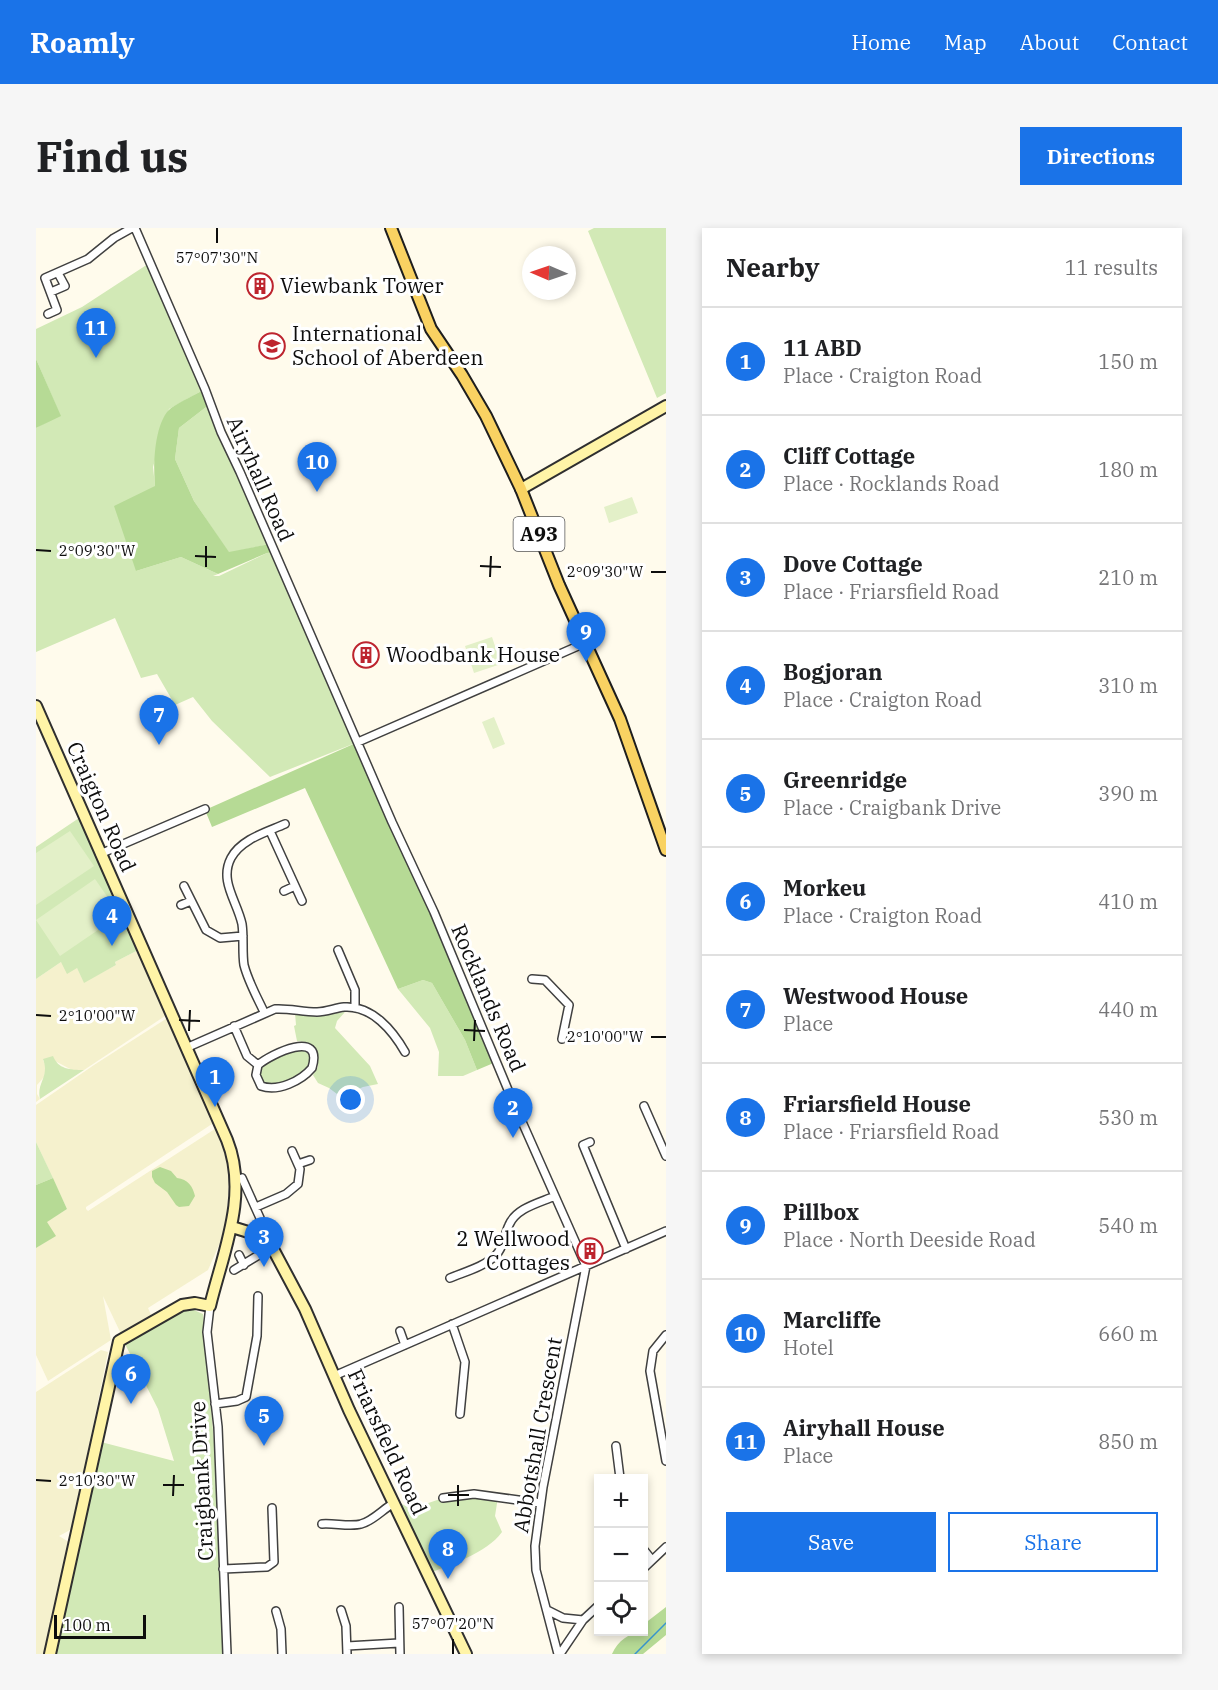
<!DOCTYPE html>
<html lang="en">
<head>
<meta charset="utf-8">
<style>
	:root { --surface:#fff; --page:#f6f6f6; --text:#202124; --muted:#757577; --line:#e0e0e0; --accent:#1a73e8 }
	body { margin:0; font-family:"IBM Plex Serif",serif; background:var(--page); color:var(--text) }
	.controls { position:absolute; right:18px; bottom:18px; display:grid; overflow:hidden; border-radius:0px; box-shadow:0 3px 9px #0003 }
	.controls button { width:54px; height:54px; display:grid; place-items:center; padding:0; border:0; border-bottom:2px solid var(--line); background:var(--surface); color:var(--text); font:30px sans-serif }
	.compass { position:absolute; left:486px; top:18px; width:54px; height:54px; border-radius:50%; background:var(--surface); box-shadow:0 3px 9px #0003; rotate:272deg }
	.scale { position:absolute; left:18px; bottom:15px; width:92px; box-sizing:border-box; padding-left:6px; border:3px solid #0d0d0d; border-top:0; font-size:16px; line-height:21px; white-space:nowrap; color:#0d0d0d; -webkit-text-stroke:4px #fff; paint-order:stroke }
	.you { position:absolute; left:315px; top:872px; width:21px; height:21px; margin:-15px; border:4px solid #fff; border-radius:50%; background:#1a73e8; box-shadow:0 0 0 9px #1a73e833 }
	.badge { display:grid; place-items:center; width:39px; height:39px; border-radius:50%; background:var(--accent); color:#fff; font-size:20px; font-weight:700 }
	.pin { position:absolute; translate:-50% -50px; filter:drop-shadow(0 2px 3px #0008) }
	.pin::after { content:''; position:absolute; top:32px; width:21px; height:18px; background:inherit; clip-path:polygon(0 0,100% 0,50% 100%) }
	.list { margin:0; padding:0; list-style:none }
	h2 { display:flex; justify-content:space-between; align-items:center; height:78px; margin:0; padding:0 24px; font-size:26px }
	h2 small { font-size:20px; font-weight:400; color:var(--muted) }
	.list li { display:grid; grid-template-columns:39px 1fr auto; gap:18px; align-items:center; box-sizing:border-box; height:108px; padding:0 24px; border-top:2px solid var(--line) }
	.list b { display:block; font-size:22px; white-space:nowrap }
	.list p { margin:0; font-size:20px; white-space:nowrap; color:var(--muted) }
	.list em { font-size:20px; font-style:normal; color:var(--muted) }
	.actions { display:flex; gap:12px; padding:18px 24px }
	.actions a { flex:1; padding:14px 0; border:2px solid var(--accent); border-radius:0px; text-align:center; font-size:21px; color:var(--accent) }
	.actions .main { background:var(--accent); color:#fff }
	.icon { flex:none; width:33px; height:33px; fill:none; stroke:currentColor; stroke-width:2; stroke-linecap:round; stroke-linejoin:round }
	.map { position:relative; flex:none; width:630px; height:1426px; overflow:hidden; border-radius:0px }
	header { display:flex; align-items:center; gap:36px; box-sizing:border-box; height:84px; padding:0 30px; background:var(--accent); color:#fff }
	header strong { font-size:28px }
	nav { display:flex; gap:33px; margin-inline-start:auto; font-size:21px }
	.intro { display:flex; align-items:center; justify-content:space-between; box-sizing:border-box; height:144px; padding:0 36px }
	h1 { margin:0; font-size:42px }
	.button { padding:15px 27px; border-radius:0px; background:var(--accent); color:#fff; font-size:21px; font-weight:700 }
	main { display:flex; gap:36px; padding:0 36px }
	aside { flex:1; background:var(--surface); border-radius:0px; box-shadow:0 3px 9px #0003 }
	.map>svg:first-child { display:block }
	.farmland { fill:#f5f1cd }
	.green { fill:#d2e9b6 }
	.forest { fill:#b6da95 }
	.pitch { fill:#e3f0c8 }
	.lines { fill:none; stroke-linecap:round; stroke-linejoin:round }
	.stream { stroke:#3895ce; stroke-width:1.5 }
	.street-casing { stroke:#404040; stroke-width:10 }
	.secondary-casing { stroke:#2f2f2f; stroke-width:14 }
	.primary-casing { stroke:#1e1e1e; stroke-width:14 }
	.street { stroke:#fff; stroke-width:7 }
	.secondary { stroke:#fff4a7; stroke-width:10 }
	.primary { stroke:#f9d262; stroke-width:10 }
	.ticks { fill:none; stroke:#0d0d0d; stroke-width:2 }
	.labels { text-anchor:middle; stroke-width:6; stroke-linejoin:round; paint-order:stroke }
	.shield { fill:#fff; stroke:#565656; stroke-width:1.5 }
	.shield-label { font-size:20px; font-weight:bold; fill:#0d0d0d }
	.poi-label { font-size:21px; fill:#0d0d0d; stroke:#fff; text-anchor:start }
	.street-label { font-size:21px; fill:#0d0d0d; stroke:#fff }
	.ticks-label { font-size:15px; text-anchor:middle; fill:#0d0d0d; stroke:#fff; stroke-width:6; stroke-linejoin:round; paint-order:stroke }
</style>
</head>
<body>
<header>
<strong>Roamly</strong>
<nav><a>Home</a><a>Map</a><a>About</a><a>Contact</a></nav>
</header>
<div class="intro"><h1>Find us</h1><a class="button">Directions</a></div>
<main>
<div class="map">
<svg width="630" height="1426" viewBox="0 0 630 1426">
	<rect width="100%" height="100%" fill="#fffbec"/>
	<!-- farmland -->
	<path class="farmland" d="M106,720l29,64 -87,58h-12l-17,-9 -12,-1 3,7 -2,10 -7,8v9l3,5 -4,3v-123l25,-17 16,6 7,14 32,-17 -1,-3z
		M136,787l43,107 -129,85v2l2,2 130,-84 12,31 -4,71 -18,41 -60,38 4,9 -30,19 -19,-40 8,44 -63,41 -12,-26v-107l19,-12 -9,-14 21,-13 -31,-67v-37l58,-40z
		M65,1122l7,2 -36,177 -13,7 10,6 -22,112h-11v-262z"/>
	<!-- green -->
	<path class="green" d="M558,0h72v165l-9,5 -69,-167z
		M112,36l57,125 -36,20 -16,58 2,19 -19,85 45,-14 37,17 -5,2h6l48,-23 7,-1 84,190 -88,35 -58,-56 -19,-24 -18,8 -18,-31 -16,4 -26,-60 -79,34v-224l24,-13 -24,-56v-30l46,-22z
		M174,176l60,140 -41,9 -35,-52 -19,-42 4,-31z
		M43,590l44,101 5,-2 14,31 -27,14 1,3 -32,18 -7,-15 -10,6 -6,-12 -25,17v-132z
		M387,752l9,3 33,57 12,30 -14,6h-25l1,-24 -9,-24 -32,-39z
		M309,784l-8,9 -2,7 35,38 8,18 -15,3 -22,10 -12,-9 -11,-5 -5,-8 5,-8 -1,-14 -11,-11 -9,-1 -3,-15 2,-1 -1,-12 23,3z
		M266,821l8,6 1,5c-3,18 -32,27 -48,24l-4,-11c4,-16 28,-21 43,-24z
		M17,828c5,13 17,14 31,14l-44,29c-4,-16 10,-22 3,-40z
		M0,914l17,36 -17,7z
		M151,1079l16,7 18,211 6,129h-173l47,-212 73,19 -16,-52 -33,-65 49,-31z
		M423,1267l39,2 -3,19 7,16c-16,22 -50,31 -74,42l-35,-75 18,10 32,-11z"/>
	<!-- forest -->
	<path class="forest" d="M0,131l25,57 -25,12z
		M169,161l5,15 -31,24 -4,31 19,42 35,51 41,-8 4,8 -7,1 -49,21 -37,-17 -45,14 -22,-65 41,-20c-2,-20 -1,-64 16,-78 10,-7 24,-13 34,-19z
		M322,514l138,320 -19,8 -12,-30 -33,-57 -9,-3 -25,9 -93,-201 -93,39 -7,-17z
		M124,939l11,4 6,7c11,1 16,9 18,18l-6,10 -10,1 -3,-2 -9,-13 -12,-9 -3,-6v-6z
		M17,950l14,31 -20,13 9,14 -20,12v-63z
		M630,1379v28l-23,19h-31c6,-13 17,-22 32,-22v-8z"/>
	<!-- pitch -->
	<path class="pitch" d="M596,269l6,16 -29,10 -5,-16z
		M456,409l9,27 -27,9 -9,-27z
		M458,489l11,27 -12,5 -11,-27z
		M34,603l24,35 -58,39v-52z
		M59,651l25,36 -60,41 -24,-36z"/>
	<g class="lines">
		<!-- stream -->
		<path class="stream" d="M599,1426l31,-31"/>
		<!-- street casing -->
		<g class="street-casing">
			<path id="street" d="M99,0l70,161 16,43 19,40 152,350 42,90 77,185 75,169 -43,221 -8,59 1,24 22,84
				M15,64l14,-6 -7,-13
				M12,86l9,-4 -12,-32 43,-19 26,-21 18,-10
				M322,514l227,-99
				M234,603l32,70
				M64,626l105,-45
				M148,658l22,44 14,8 23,-2
				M248,663l11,-5
				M145,677l10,-4
				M302,722l17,40v18
				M496,751l13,1 24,25 -7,34
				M228,784c-7,-15 -16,-31 -20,-47 -2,-13 0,-27 -2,-41 -5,-23 -23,-43 -11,-66 10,-19 36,-26 54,-34
				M198,798l13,30 11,9 -2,10 5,11c17,6 40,-5 51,-18 12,-40 -41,-14 -54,-3
				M150,820l89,-39c14,-1 27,3 42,3 9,0 18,-4 27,-5 28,-2 49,24 61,45
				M608,878l22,50
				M554,914l-7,3 43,104
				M262,936l12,-4
				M206,950l18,40 -2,17
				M220,979l30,-13 12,-10 2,-15 -8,-18
				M203,1027l5,10
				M198,1042l38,-23
				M414,1050c14,-6 34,-11 46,-23 8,-8 8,-20 13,-30 7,-17 30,-22 46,-29
				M174,1078l-3,26 11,95 9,227
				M416,1096l13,38 -5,52
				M364,1103l5,14
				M630,1107l-13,16 -3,20 16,90
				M298,1148l332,-145
				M179,1176l22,-3 9,-4 11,-61 1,-40
				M580,1218l4,32
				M407,1270l31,-4 66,9
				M286,1296c12,-1 29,3 39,0 12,-3 22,-15 33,-21
				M608,1322l8,10
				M608,1340l22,-21
				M187,1341l44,-2 7,-5 -2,-54
				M363,1379l1,47
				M305,1382l5,16 1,28
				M511,1382l16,8 20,2
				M240,1383l5,18 1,25
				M311,1418l52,-3
				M524,1426l23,-34 15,-14"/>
		</g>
		<!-- secondary casing -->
		<g class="secondary-casing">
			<path id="secondary" d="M485,261l145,-83
				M0,478l191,434c22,55 -4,112 -17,166l-15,-3 -13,2 -63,36 -69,313
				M196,999l26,8 14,12 33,62 44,101 117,244"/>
		</g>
		<!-- primary casing -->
		<g class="primary-casing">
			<path id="primary" d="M355,0l40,101 31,46 24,41 35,73 38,96 61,134 46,131"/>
		</g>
		<!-- street -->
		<use href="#street" class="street"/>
		<!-- secondary -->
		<use href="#secondary" class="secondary"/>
		<!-- primary -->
		<use href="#primary" class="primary"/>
	</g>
	<!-- ticks -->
	<path class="ticks" d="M181,15v-15M0,322l15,1M159,328l21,1M444,338l21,1M170,339v-21M615,344h15M454,349l1,-21M0,787l15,1M143,792l21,1M428,802l21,1M153,803l1,-21M615,809h15M438,813l1,-21M0,1252l15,1M127,1257h21M412,1267h21M137,1268l1,-21M422,1278v-21M417,1426v-15"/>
	<!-- icons -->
	<defs>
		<g id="building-ring" transform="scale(1.35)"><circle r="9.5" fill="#fff" stroke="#bd242e" stroke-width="1.5"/><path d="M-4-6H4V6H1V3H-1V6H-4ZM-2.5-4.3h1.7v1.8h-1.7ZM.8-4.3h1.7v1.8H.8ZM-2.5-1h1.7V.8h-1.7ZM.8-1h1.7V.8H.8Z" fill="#bd242e"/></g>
		<g id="school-ring" transform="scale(1.35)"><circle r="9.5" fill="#fff" stroke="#bd242e" stroke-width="1.5"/><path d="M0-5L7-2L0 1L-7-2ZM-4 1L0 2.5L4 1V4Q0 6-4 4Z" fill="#bd242e"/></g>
	</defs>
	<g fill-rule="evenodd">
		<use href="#building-ring" x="224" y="58"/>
		<use href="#school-ring" x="236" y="118"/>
		<use href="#building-ring" x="330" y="427"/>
		<use href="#building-ring" x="554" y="1023"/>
	</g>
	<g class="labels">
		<!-- shield labels -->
		<rect class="shield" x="477.5" y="289" width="51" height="34" rx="4.5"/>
		<g class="shield-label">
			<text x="503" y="313">A93</text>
		</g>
		<!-- poi labels -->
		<g class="poi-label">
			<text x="244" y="65">Viewbank Tower</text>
			<text x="256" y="113">International<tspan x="256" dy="24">School of Aberdeen</tspan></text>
			<text x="350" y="434">Woodbank House</text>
			<text x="534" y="1018" text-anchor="end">2 Wellwood<tspan x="534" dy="24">Cottages</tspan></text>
		</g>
		<!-- street labels -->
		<g class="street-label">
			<text transform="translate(224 251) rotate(66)" y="7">Airyhall Road</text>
			<text transform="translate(65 579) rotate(66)" y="7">Craigton Road</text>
			<text transform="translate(452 770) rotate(67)" y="7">Rocklands Road</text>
			<text transform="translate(502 1207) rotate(-80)" y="7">Abbotshall Crescent</text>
			<text transform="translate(351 1214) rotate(65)" y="7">Friarsfield Road</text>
			<text transform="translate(166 1253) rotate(-93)" y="7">Craigbank Drive</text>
		</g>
	</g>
	<g class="ticks-label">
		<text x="181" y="35">57°07'30"N</text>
		<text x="61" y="328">2°09'30"W</text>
		<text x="569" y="349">2°09'30"W</text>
		<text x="61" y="793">2°10'00"W</text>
		<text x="569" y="814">2°10'00"W</text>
		<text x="61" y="1258">2°10'30"W</text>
		<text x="417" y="1401">57°07'20"N</text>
	</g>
</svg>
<div class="controls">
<button>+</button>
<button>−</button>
<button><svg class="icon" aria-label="locate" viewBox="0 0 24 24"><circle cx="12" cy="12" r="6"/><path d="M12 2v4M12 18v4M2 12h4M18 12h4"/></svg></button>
</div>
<svg class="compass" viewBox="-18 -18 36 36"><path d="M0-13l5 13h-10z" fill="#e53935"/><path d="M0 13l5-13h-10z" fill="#757577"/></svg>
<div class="scale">100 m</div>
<div class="you"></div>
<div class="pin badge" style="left:179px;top:879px">1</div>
<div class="pin badge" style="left:477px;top:910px">2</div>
<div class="pin badge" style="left:228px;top:1039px">3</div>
<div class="pin badge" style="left:76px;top:718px">4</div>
<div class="pin badge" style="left:228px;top:1218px">5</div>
<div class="pin badge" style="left:95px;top:1176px">6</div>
<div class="pin badge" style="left:123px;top:517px">7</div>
<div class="pin badge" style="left:412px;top:1351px">8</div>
<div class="pin badge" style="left:550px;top:434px">9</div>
<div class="pin badge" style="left:281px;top:264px">10</div>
<div class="pin badge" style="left:60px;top:130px">11</div>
</div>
<aside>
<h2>Nearby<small>11 results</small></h2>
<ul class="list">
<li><span class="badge">1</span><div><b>11 ABD</b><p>Place · Craigton Road</p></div><em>150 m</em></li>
<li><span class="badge">2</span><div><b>Cliff Cottage</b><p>Place · Rocklands Road</p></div><em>180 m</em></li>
<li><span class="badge">3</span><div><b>Dove Cottage</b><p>Place · Friarsfield Road</p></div><em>210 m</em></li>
<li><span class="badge">4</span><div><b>Bogjoran</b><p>Place · Craigton Road</p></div><em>310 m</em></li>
<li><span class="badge">5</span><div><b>Greenridge</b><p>Place · Craigbank Drive</p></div><em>390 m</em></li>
<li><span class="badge">6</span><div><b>Morkeu</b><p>Place · Craigton Road</p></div><em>410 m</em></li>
<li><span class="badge">7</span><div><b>Westwood House</b><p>Place</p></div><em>440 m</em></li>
<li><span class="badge">8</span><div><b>Friarsfield House</b><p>Place · Friarsfield Road</p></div><em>530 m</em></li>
<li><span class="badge">9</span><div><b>Pillbox</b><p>Place · North Deeside Road</p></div><em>540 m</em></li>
<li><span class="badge">10</span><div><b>Marcliffe</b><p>Hotel</p></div><em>660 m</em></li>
<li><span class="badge">11</span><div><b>Airyhall House</b><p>Place</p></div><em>850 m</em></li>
</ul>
<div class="actions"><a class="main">Save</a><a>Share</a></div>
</aside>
</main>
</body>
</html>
